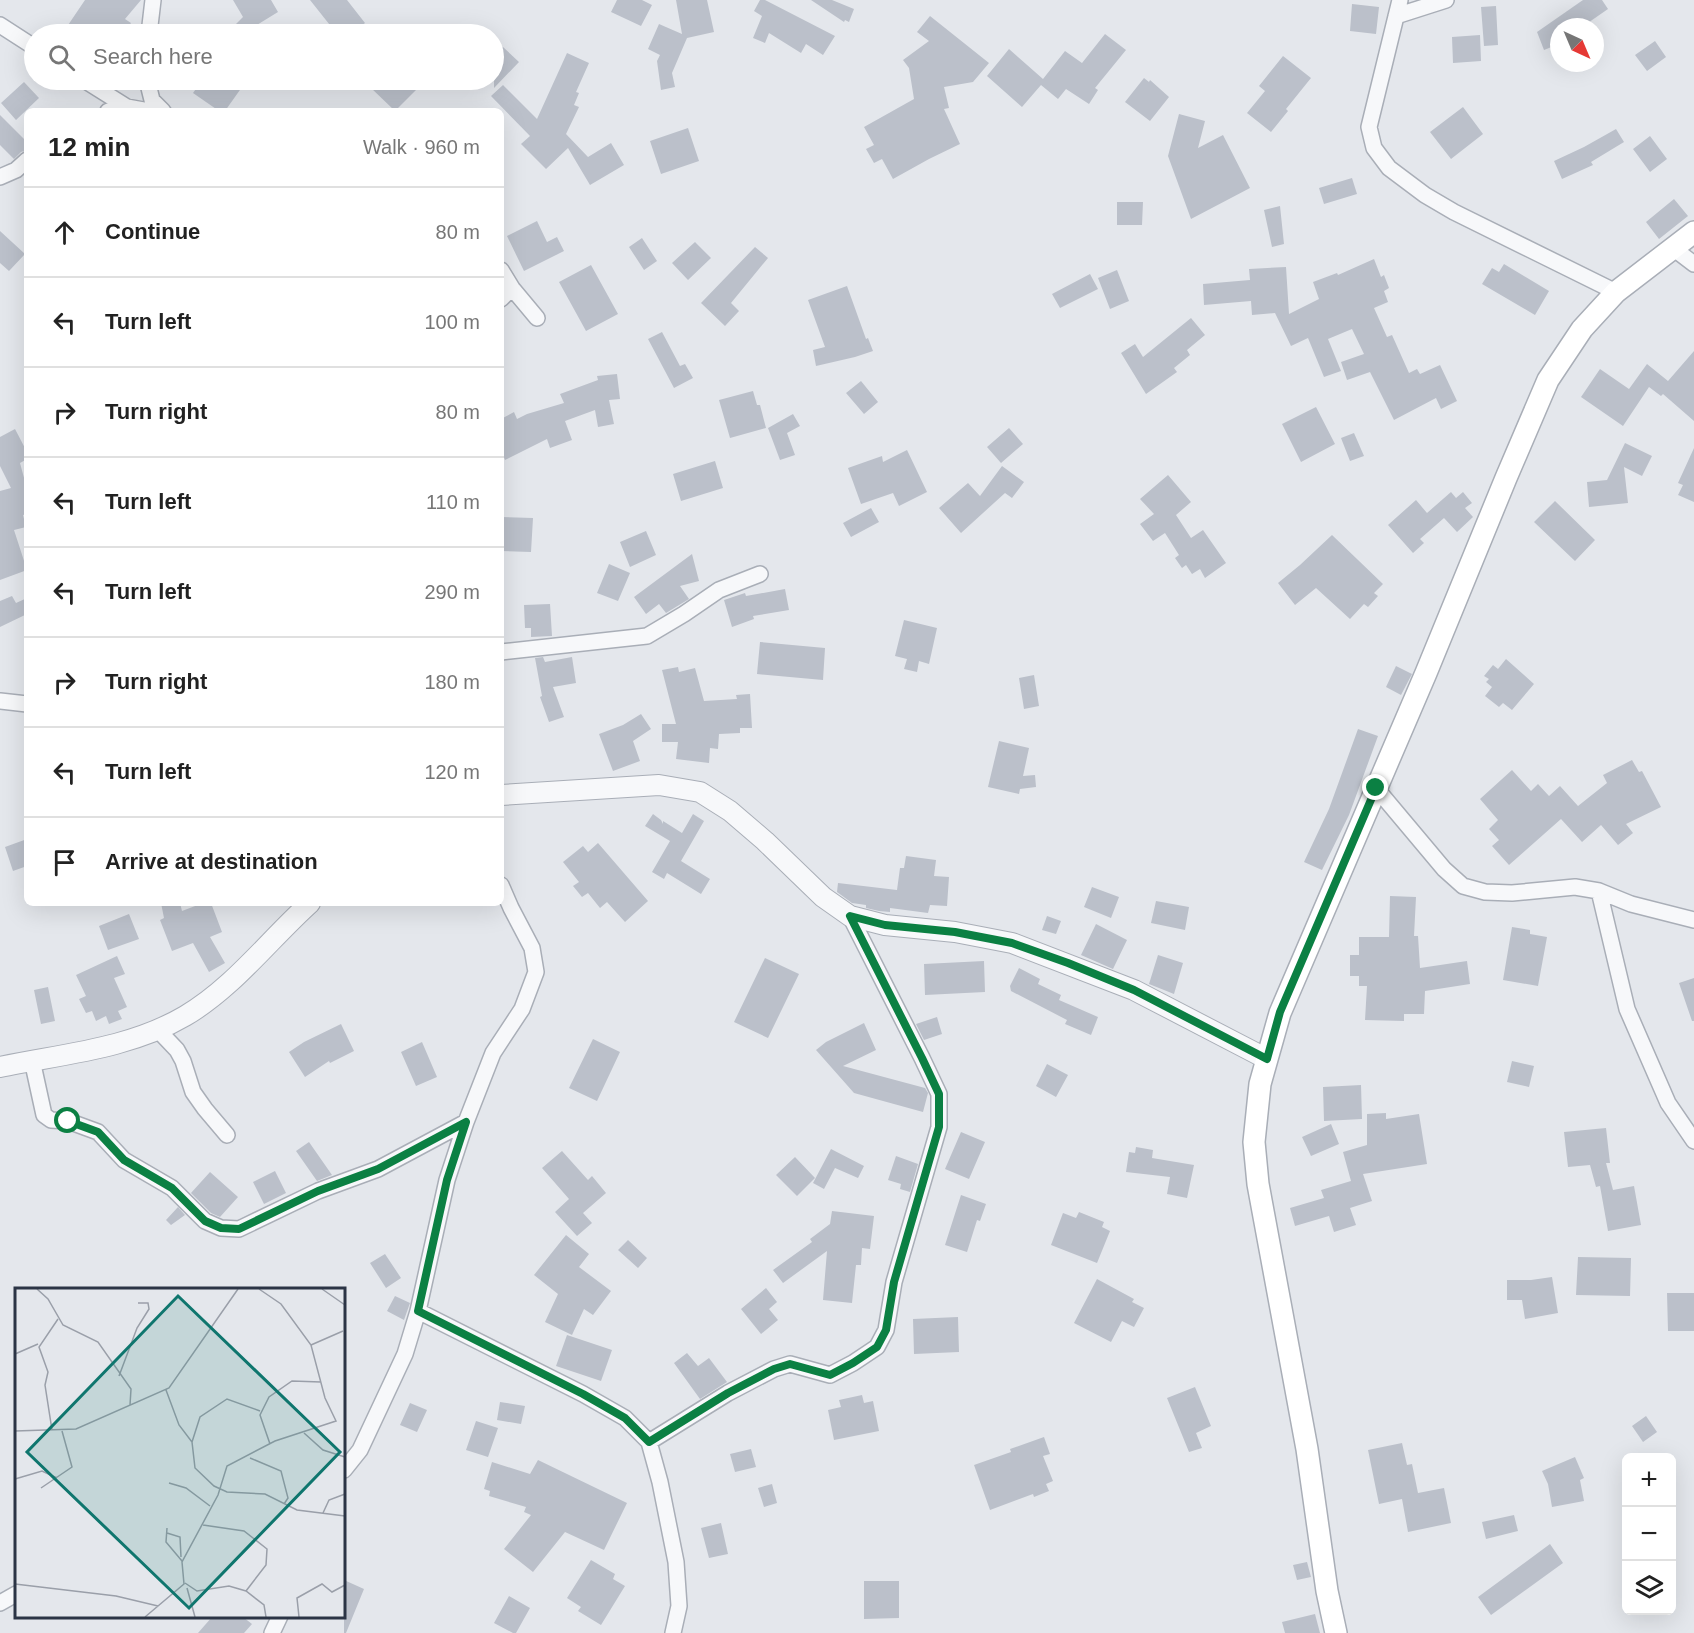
<!DOCTYPE html>
<html lang="en">
<head>
<meta charset="utf-8">
<style>
	:root { --surface:#fff; --page:#f2f2f2; --text:#222; --muted:#767676; --line:#e0e0e0 }
	body { margin:0; font-family:Helvetica,sans-serif; background:var(--page); color:var(--text) }
	.controls { position:absolute; right:18px; bottom:18px; display:grid; overflow:hidden; border-radius:9px; box-shadow:0 6px 24px #0002 }
	.controls button { width:54px; height:54px; display:grid; place-items:center; padding:0; border:0; border-bottom:2px solid var(--line); background:var(--surface); color:var(--text); font:30px sans-serif }
	.compass { position:absolute; left:1550px; top:18px; width:54px; height:54px; border-radius:50%; background:var(--surface); box-shadow:0 6px 24px #0002; rotate:136deg }
	.stop { position:absolute; width:18px; height:18px; margin:-14px; border:4px solid #0b8043; border-radius:50%; background:#fff }
	.stop.end { background:#0b8043; border-color:#fff; box-shadow:0 2px 6px #0008 }
	.list { margin:0; padding:0; list-style:none }
	h2 { display:flex; justify-content:space-between; align-items:center; height:78px; margin:0; padding:0 24px; font-size:26px }
	h2 small { font-size:20px; font-weight:400; color:var(--muted) }
	.list li { display:grid; grid-template-columns:39px 1fr auto; gap:18px; align-items:center; box-sizing:border-box; height:90px; padding:0 24px; border-top:2px solid var(--line) }
	.list b { display:block; font-size:22px; white-space:nowrap }
	.list em { font-size:20px; font-style:normal; color:var(--muted) }
	.icon { flex:none; width:33px; height:33px; fill:none; stroke:currentColor; stroke-width:2; stroke-linecap:round; stroke-linejoin:round }
	.map { position:relative; flex:none; width:1694px; height:1633px; overflow:hidden }
	.search { position:absolute; background:var(--surface); box-shadow:0 6px 24px #0002; left:24px; top:24px; width:480px; height:66px; display:flex; align-items:center; gap:15px; box-sizing:border-box; padding:0 21px; border-radius:33px; color:var(--muted); font-size:22px }
	.panel { position:absolute; background:var(--surface); box-shadow:0 6px 24px #0002; left:24px; top:108px; width:480px; height:798px; border-radius:9px }
	.map>svg:first-child { display:block }
	.building { fill:#bbc0ca }
	.lines { fill:none; stroke-linecap:round; stroke-linejoin:round }
	.minor-casing { stroke:#a9aeb7; stroke-width:18 }
	.tertiary-casing { stroke:#a9aeb7; stroke-width:22 }
	.secondary-casing { stroke:#a9aeb7; stroke-width:24 }
	.minor { stroke:#f7f8fa; stroke-width:15 }
	.tertiary { stroke:#f7f8fa; stroke-width:20 }
	.secondary { stroke:#fff; stroke-width:21 }
	.route { stroke:#0b8043; stroke-width:8 }
	.inset-road { fill:none; stroke:#9a9fa9; stroke-width:1.5 }
	.view { fill:#0f766e; fill-opacity:0.15; stroke:#0f766e; stroke-width:3 }
	.inset-edge { fill:none; stroke:#2b3445; stroke-width:3 }
</style>
</head>
<body>
<div class="map">
<svg width="1694" height="1633" viewBox="0 0 1694 1633">
	<rect width="100%" height="100%" fill="#e4e7ec"/>
	<!-- building -->
	<path class="building" d="M85,0h56l-16,19 6,4 -7,11h-62z
		M233,0h38l7,12 -36,22h-16l17,-17z
		M310,0h37l18,23 -14,11h-14z
		M617,0h25l10,5 -11,21 -30,-14z
		M676,0h31l7,32 -27,6 -15,35 3,14 -14,3 -4,-29 3,-6 -12,-6 11,-25 23,10z
		M760,0h5l70,36 -12,19 -17,-11 -5,9 -32,-20 -4,10 -12,-5 9,-22 -8,-5z
		M811,0h21l22,9 -5,13 -4,-2 -1,2z
		M1583,0h19l6,9 -26,18h-23v17l-15,6 -7,-18z
		M1352,4l27,3 -3,27 -26,-3z
		M1496,6l2,39 -14,1 -3,-39z
		M930,16l59,47 -16,19 -29,5 5,21 -5,1 16,35 -31,15 -36,20 -11,-20 -8,4 -8,-14 8,-4 -10,-18 50,-28 -5,-31 -6,-8 26,-19 -12,-9z
		M1105,34l21,16 -31,38 3,2 -9,14 -23,-15 -8,10 -17,-14 -19,22 -35,-31 22,-27 34,30 22,-28 17,12z
		M1480,35l1,26 -28,2 -1,-26z
		M1655,41l11,16 -19,14 -12,-16z
		M503,47l16,15 -25,26v-31z
		M567,53l22,10 -13,29 3,1 -5,12 5,2 -13,27 22,23 23,-14 13,22 -34,20 -22,-37 -22,21 -25,-25 9,-8 -39,-40 12,-11 34,34z
		M1283,56l28,22 -25,31 2,2 -17,21 -24,-19 18,-22 -6,-5z
		M1144,78l5,4 1,-2 19,17 -19,24 -25,-19z
		M202,80h45l-22,31h-6l-26,-18z
		M379,80h47l-31,31 -24,-23z
		M24,82l15,16 -23,22 -15,-17z
		M1463,107l20,27 -32,25 -21,-27z
		M1179,114l26,7 -7,27 25,-13 27,53 -59,31 -23,-63z
		M0,115l27,27v8l-6,2 -7,7 -14,-14z
		M688,128l11,33 -38,13 -11,-33z
		M1616,129l8,13 -33,20 2,3 -31,14 -8,-18 30,-14z
		M1650,136l17,23 -17,13 -17,-23z
		M1352,178l5,16 -33,10 -5,-16z
		M1674,199l14,17 -29,23 -13,-17z
		M1117,202h26l-1,23h-25z
		M1280,206l4,38 -12,3 -8,-37z
		M537,221l10,21 10,-5 7,14 -40,20 -17,-35z
		M0,231l25,23 -16,17 -9,-8z
		M642,238l15,23 -13,9 -15,-23z
		M695,242l16,16 -23,22 -16,-17z
		M755,247l13,11 -37,45 8,8 -14,15 -24,-23z
		M1374,259l7,18 3,-2 5,13 -5,3 4,11 -14,6 13,29 5,-2 17,38 8,-4 3,5 20,-9 17,36 -16,8 -5,-11 -42,22 -24,-48 -23,8 -6,-18 23,-8 -12,-25 -24,10 13,32 -17,6 -16,-39 -17,8 -16,-33 -23,2 -1,-14 -47,4 -1,-21 47,-4 -1,-11 37,-2 3,47 30,-15 -6,-17 24,-9 1,2z
		M1504,264l45,27 -14,24 -53,-31 10,-16 7,4z
		M591,265l27,49 -32,17 -27,-49z
		M1117,270l12,31 -19,8 -12,-31z
		M1090,274l8,15 -38,19 -8,-14z
		M847,286l19,53 2,-1 5,13 -18,6 -39,9 -3,-16 12,-3 -17,-47z
		M1191,318l14,17 -18,15 3,5 -16,13 3,4 -31,22 -25,-41 14,-9 8,13z
		M662,332l18,34 5,-2 8,14 -19,10 -26,-49z
		M1694,351v70l-31,-27 -2,2 -12,-9 -26,39 -42,-29 19,-28 29,20 18,-25 21,17z
		M617,374l3,25 -11,1 5,24 -16,3 -3,-17 -30,11 7,19 -22,8 -3,-9 -42,21 -4,-10v-31l13,-7 3,7 10,-5 37,-11 -4,-9 38,-14 -1,-4z
		M861,381l17,21 -14,12 -18,-21z
		M753,391l4,14h3l6,23 -36,10 -11,-38z
		M1316,407l19,37 -34,18 -19,-38z
		M793,414l7,12 -13,7 8,22 -15,5 -12,-32z
		M1009,428l14,16 -22,19 -14,-16z
		M15,429l12,23v7l-7,4 7,26v25l-4,1 3,12 -12,3 13,40 -27,10v-89l11,-3 -11,-22v-29z
		M1354,433l10,23 -14,5 -9,-23z
		M1625,443l27,13 -10,20 -18,-9 4,36 -39,4 -2,-25 20,-2z
		M1694,448v54l-16,-7 5,-10 -5,-2z
		M907,450l20,42 -28,14 -6,-13 -32,11 -13,-36 34,-12 1,6z
		M715,461l8,27 -42,13 -8,-27z
		M1002,466l22,16 -12,16 -7,-5 -44,40 -22,-25 29,-25 12,13z
		M1168,475l23,27 -15,13 15,23 12,-8 23,33 -21,15 -5,-9 -8,5 -6,-9 -4,3 -7,-10 4,-3 -14,-22 -12,8 -13,-17 14,-10 -14,-15z
		M1451,492l5,6 7,-6 9,11 -7,5 8,9 -16,15 -13,-14 -24,21 4,4 -11,10 -25,-28 28,-25 11,13z
		M1555,501l40,39 -20,21 -41,-39z
		M871,508l8,14 -28,15 -8,-14z
		M501,517l32,1 -2,34 -30,-1z
		M646,531l10,24 -26,12 -10,-25z
		M1332,535l51,49 -9,9 4,3 -10,11 -4,-3 -14,15 -34,-31 -21,17 -17,-22 22,-18z
		M692,554l7,27 -19,5 9,13 -23,14 -7,-9 -13,10 -12,-17z
		M609,564l21,9 -12,28 -21,-8z
		M785,589l4,21 -36,6 1,3 -22,8 -8,-27 21,-7 1,3z
		M12,596l4,7 11,-5v16l-27,13v-26z
		M550,604l2,32 -21,1v-9h-6l-1,-23z
		M904,620l33,8 -8,36 -10,-3 -2,11 -13,-3 3,-10 -12,-3z
		M760,642l65,6 -2,32 -66,-6z
		M543,657l2,5 27,-5 4,26 -23,4 11,30 -15,5 -9,-25 2,-1 -7,-38z
		M1506,659l28,25 -22,26 -9,-7 -4,4 -14,-11 7,-9 -6,-5 3,-3 -5,-3 9,-11 5,4z
		M1396,666l16,8 -11,21 -15,-8z
		M678,667l1,5 16,-4 9,33 33,-2 -1,-4 14,-1 2,34h-12v5l-21,1 -1,15 -8,-1 -1,15 -33,-4 2,-17h-16v-18h14l-14,-54z
		M1034,675l5,31 -15,3 -5,-31z
		M641,714l10,15 -18,12 7,20 -27,10 -14,-37 24,-9z
		M1358,729l20,7 -29,79 -27,55 -18,-8 25,-53z
		M999,741l30,7 -6,28 12,-1 1,12 -16,2 -1,5 -31,-7z
		M1632,760l7,12 3,-1 19,36 -35,17 7,9 -15,12 -17,-20 -19,17 -21,-23 -52,46 -17,-19 7,-6 -10,-11 9,-9 -18,-21 32,-29 19,21 7,-7 11,12 11,-10 18,20 29,-23 -4,-8z
		M653,814l8,6 2,4v-3l19,12 11,-19 11,7 -23,40 29,18 -9,15 -34,-21 -3,6 -12,-7 18,-31 -25,-15z
		M27,839v27l-14,5 -8,-24z
		M598,843l50,58 -23,21 -18,-20 -7,6 -12,-15 -6,4 -9,-11 6,-4 -16,-20 20,-16 5,6z
		M906,856l30,4 -2,16 15,1 -2,29 -17,-1 -2,8 -38,-5v4l-11,-1 -13,-3v-3l-14,-2 -15,-11 1,-9 59,7 3,-22h4z
		M1092,887l27,10 -8,21 -27,-11z
		M1390,896l26,1 -2,39h4l2,32 47,-7 3,23 -45,7 -1,23h-20v7l-39,-1 2,-34h-8v-10h-9v-21h9v-18h30z
		M1156,901l33,6 -4,23 -34,-7z
		M161,903h19l2,8 21,-8h8l11,29 -12,5 15,26 -16,9 -16,-29 -21,8 -12,-31 4,-2z
		M129,914l10,25 -31,11 -9,-24z
		M1047,916l14,5 -5,13 -14,-4z
		M1096,924l31,16 -14,29 -32,-14z
		M1512,927l18,3v4l17,3 -9,49 -35,-6z
		M1158,955l25,8 -9,31 -25,-10z
		M117,956l8,18 -11,4 13,29 -9,4 4,8 -13,5 -3,-8 -10,5 -4,-10 -6,2 -7,-14 7,-3 -10,-21z
		M765,958l34,16 -31,64 -34,-16z
		M984,961l1,31 -60,3 -1,-31z
		M1019,968l21,11 -2,5 23,11 -2,5 39,17 -7,18 -26,-11 2,-4 -56,-29 -1,-5z
		M1694,978v43h-2l-13,-38z
		M48,987l7,34 -14,3 -7,-34z
		M937,1017l5,17 -18,6 -8,-16z
		M864,1023l12,27 -33,16 82,22 3,5 -5,19 -69,-19 -38,-43 10,-8z
		M341,1024l13,27 -24,12 -1,-2 -24,16 -16,-25 15,-10z
		M593,1039l27,13 -23,49 -28,-13z
		M422,1042l15,35 -21,9 -15,-34z
		M1512,1061l22,5 -5,21 -22,-5z
		M1047,1064l21,11 -12,22 -20,-11z
		M1361,1085l1,34 -38,2 -1,-34z
		M1386,1113v6l33,-5 8,50 -64,10 9,27 -22,7 6,17 -22,7 -5,-16 -34,10 -5,-18 34,-10 -3,-8 30,-9 -8,-29 24,-7v-31z
		M1331,1124l8,20 -28,12 -9,-19z
		M1606,1128l4,35h-4l7,27 21,-4 7,39 -33,6 -8,-45 -4,1 -6,-22 -22,2 -4,-35z
		M961,1132l24,10 -16,37 -24,-10z
		M309,1142l23,33 -15,6 -21,-30z
		M1136,1147l17,3 -1,8 42,7 -7,33 -20,-4 3,-17 -44,-5 3,-20 6,1z
		M831,1149l33,17 -6,12 -23,-10 -11,21 -11,-6z
		M562,1151l26,29 4,-4 14,17 -23,20 9,10 -15,13 -22,-24 14,-13 -27,-31z
		M896,1156l22,8 -8,28 -10,-3 1,-5 -13,-4z
		M795,1157l20,21 -18,18 -21,-21z
		M275,1171l11,22 -22,11 -11,-22z
		M210,1172l28,25 -18,20 -9,-4 -20,-20z
		M961,1195l25,9 -6,17 -3,-1 -10,32 -22,-7z
		M178,1207l7,8 -14,10 -5,-5z
		M832,1211l42,5 -4,33 -8,-1 -1,17h-5l-4,38 -29,-3 4,-49 -44,32 -10,-13 39,-28 -2,-3 20,-15z
		M1079,1212l25,10 -2,5 8,4 -13,32 -46,-18 12,-32 13,5z
		M566,1235l23,19 -10,13 32,24 -18,24 -9,-6 -12,26 -27,-13 13,-28 -24,-19z
		M628,1240l19,18 -9,10 -20,-18z
		M385,1254l16,24 -15,10 -16,-25z
		M1578,1257l53,1 -1,38 -54,-1z
		M1552,1277l6,36 -33,6 -3,-19h-15v-20h24z
		M1097,1279l37,20 -2,3 12,6 -10,19 -12,-6 -11,21 -37,-19z
		M766,1288l11,14 -8,7 9,11 -17,14 -20,-25z
		M1667,1293h27v38h-26z
		M395,1296l15,7 -6,17 -17,-9z
		M958,1317l1,35 -45,2 -1,-35z
		M567,1335l45,15 -11,31 -45,-15z
		M687,1353l11,13 11,-8 18,24 -27,17 -26,-36z
		M1195,1387l16,39 -15,7 6,15 -13,4 -22,-54z
		M862,1395l2,8 9,-2 6,30 -45,9 -6,-30 13,-3 -2,-7z
		M500,1402l25,4 -4,18 -24,-4z
		M410,1403l17,7 -10,22 -17,-7z
		M1646,1416l11,16 -14,10 -11,-16z
		M476,1421l22,7 -10,29 -22,-7z
		M1044,1437l6,17 -7,2 10,25 -7,3 3,7 -15,6 -1,-3 -43,16 -16,-45 37,-13 -1,-3z
		M1402,1443l5,22 5,-1 6,29 26,-5 7,35 -43,9 -6,-33 -23,5 -11,-54z
		M751,1449l5,18 -21,5 -5,-18z
		M1575,1457l9,21 -4,2 4,21 -32,6 -4,-23 -6,-13z
		M538,1460l89,43 -23,47 -39,-18 -32,40 -29,-23 27,-34 -7,-3 2,-5 -37,-11 1,-5 -6,-2 8,-27 38,12z
		M772,1484l5,19 -13,4 -6,-19z
		M1514,1515l4,16 -32,8 -4,-17z
		M721,1523l7,31 -19,4 -8,-30z
		M1550,1544l13,19 -72,52 -13,-18z
		M591,1560l24,14 -2,5 12,7 -24,39 -23,-14 3,-4 -14,-9z
		M1307,1562l4,15 -14,3 -4,-15z
		M344,1580l20,9 -18,44h-2z
		M864,1581h35v37l-35,1z
		M509,1596l21,12 -14,25h-3l-19,-10z
		M1315,1614l5,19h-35l-3,-11z
		M212,1617h31l9,7 -8,9h-46z"/>
	<g class="lines">
		<!-- minor casing -->
		<g class="minor-casing">
			<path id="minor" d="M1400,0l-31,127 5,21 15,20 36,27 29,17 162,80
				M1396,16l50,-16
				M0,25l34,22
				M149,34l4,-34
				M84,80l43,27
				M147,80l5,20 11,11
				M108,111l19,-4 22,4
				M0,177l16,-7 11,-10
				M1673,248l21,16
				M501,270l11,18 25,30
				M501,299l11,-11
				M501,652l146,-16 37,-22 35,-24 41,-16
				M0,701l27,3
				M1376,788l68,81 19,17 22,6 27,1 63,-6 24,4 32,13 63,16
				M1599,891l28,118 41,94 26,38
				M158,1030l19,20 6,11 10,31 12,17 22,26
				M32,1060l12,55 7,5 17,1 30,11 26,28 48,28 33,33 16,7 18,1 79,-38 60,-22 88,-47
				M418,1311l165,83 42,24 24,24 11,40 16,80 3,44 -6,27
				M649,1442l79,-49 46,-24 16,-5 40,11 23,-12 24,-16 9,-17 8,-48 45,-155v-33l-17,-36 -72,-142
				M344,1470l16,-20 45,-96 13,-43 29,-131 19,-58 27,-69 29,-44 14,-37 -4,-24 -21,-40 -10,-23
				M0,1603l16,-9
				M272,1633l8,-17"/>
		</g>
		<!-- tertiary casing -->
		<g class="tertiary-casing">
			<path id="tertiary" d="M501,795l158,-10 41,7 30,19 35,30 58,56 27,19 35,9 70,7 57,11 122,47 133,69
				M0,1067c62,-13 129,-18 185,-51 48,-28 84,-76 125,-113"/>
		</g>
		<!-- secondary casing -->
		<g class="secondary-casing">
			<path id="secondary" d="M1336,1633l-9,-42 -20,-142 -49,-265 -4,-42 6,-58 20,-71 146,-340 80,-195 42,-98 34,-51 34,-37 78,-60"/>
		</g>
		<!-- minor -->
		<use href="#minor" class="minor"/>
		<!-- tertiary -->
		<use href="#tertiary" class="tertiary"/>
		<!-- secondary -->
		<use href="#secondary" class="secondary"/>
	</g>
	<g class="lines">
		<!-- route -->
		<path class="route" d="M68,1121l30,11 26,28 48,28 33,33 16,7 18,1 79,-38 60,-22 88,-47 -19,58 -29,131 165,83 42,24 24,24 79,-49 46,-24 16,-5 40,11 23,-12 24,-16 9,-17 8,-48 45,-155v-33l-17,-36 -72,-142 35,9 70,7 57,11 56,20 66,27 133,69 13,-47 96,-224"/>
	</g>
	<!-- overview -->
	<g transform="translate(15 1288)">
		<rect width="330" height="330" fill="#e4e7ec"/>
		<path class="inset-road" d="M22,1l11,10 15,26 35,17 33,47 -1,16M307,1l23,16M296,57l32,-14M0,66l23,-10M104,88l18,-48 12,-19 -1,-6h-10M151,102l13,35 13,17 3,26 19,18 13,6 38,2 32,16 48,6M37,142l-7,-45 3,-13 -9,-25 19,-28M0,143l61,-2 93,-41 69,-99M289,145l19,17 22,7M177,154l8,-25 27,-18 33,12M255,156l-10,-29 9,-18 23,-16 29,1M235,170l31,13 7,27 -4,6M0,191l27,-8 15,7M154,195l17,5 24,18M26,200l31,-21 -10,-36M308,225l6,-13 16,-6M188,237l41,6 23,18 -1,16 -20,26M152,240l-1,14 16,19M152,245l13,4 1,20M170,295l12,8 32,-5 17,5 18,14 2,12M0,296l101,12 42,10M172,300l8,29M130,329l39,-33 -2,-22 36,-67 9,-29 48,-25 61,-20 -11,-23 -14,-53 -30,-41 -22,-15M284,329l-2,-19 25,-14 10,8 13,-7"/>
		<path class="view" d="M163,8l162,156 -151,156 -162,-156z"/>
		<rect width="330" height="330" class="inset-edge"/>
	</g>
</svg>
<div class="controls">
<button>+</button>
<button>−</button>
<button><svg class="icon" aria-label="layers" viewBox="0 0 24 24"><path d="M12 4l9 5-9 5-9-5zM3 14l9 5 9-5"/></svg></button>
</div>
<svg class="compass" viewBox="-18 -18 36 36"><path d="M0-13l5 13h-10z" fill="#e53935"/><path d="M0 13l5-13h-10z" fill="#767676"/></svg>
<div class="stop" style="left:68px;top:1121px"></div>
<div class="stop end" style="left:1376px;top:788px"></div>
<div class="search"><svg class="icon" aria-label="search" viewBox="0 0 24 24"><circle cx="10" cy="10" r="6"/><path d="M15 15l6 6"/></svg>Search here</div>
<section class="panel">
<h2>12 min<small>Walk · 960 m</small></h2>
<ul class="list">
<li><svg class="icon" aria-label="ahead" viewBox="0 0 24 24"><path d="M12 20V5M6 11l6-6 6 6"/></svg><div><b>Continue</b></div><em>80 m</em></li>
<li><svg class="icon" aria-label="left" viewBox="0 0 24 24"><path d="M17 20v-9H6M10 6l-5 5 5 5"/></svg><div><b>Turn left</b></div><em>100 m</em></li>
<li><svg class="icon" aria-label="right" viewBox="0 0 24 24"><path d="M7 20v-9h11M14 6l5 5-5 5"/></svg><div><b>Turn right</b></div><em>80 m</em></li>
<li><svg class="icon" aria-label="left" viewBox="0 0 24 24"><path d="M17 20v-9H6M10 6l-5 5 5 5"/></svg><div><b>Turn left</b></div><em>110 m</em></li>
<li><svg class="icon" aria-label="left" viewBox="0 0 24 24"><path d="M17 20v-9H6M10 6l-5 5 5 5"/></svg><div><b>Turn left</b></div><em>290 m</em></li>
<li><svg class="icon" aria-label="right" viewBox="0 0 24 24"><path d="M7 20v-9h11M14 6l5 5-5 5"/></svg><div><b>Turn right</b></div><em>180 m</em></li>
<li><svg class="icon" aria-label="left" viewBox="0 0 24 24"><path d="M17 20v-9H6M10 6l-5 5 5 5"/></svg><div><b>Turn left</b></div><em>120 m</em></li>
<li><svg class="icon" aria-label="arrive" viewBox="0 0 24 24"><path d="M6 21V4h12l-3 4 3 4H6"/></svg><div><b>Arrive at destination</b></div></li>
</ul>
</section>
</div>
</body>
</html>
